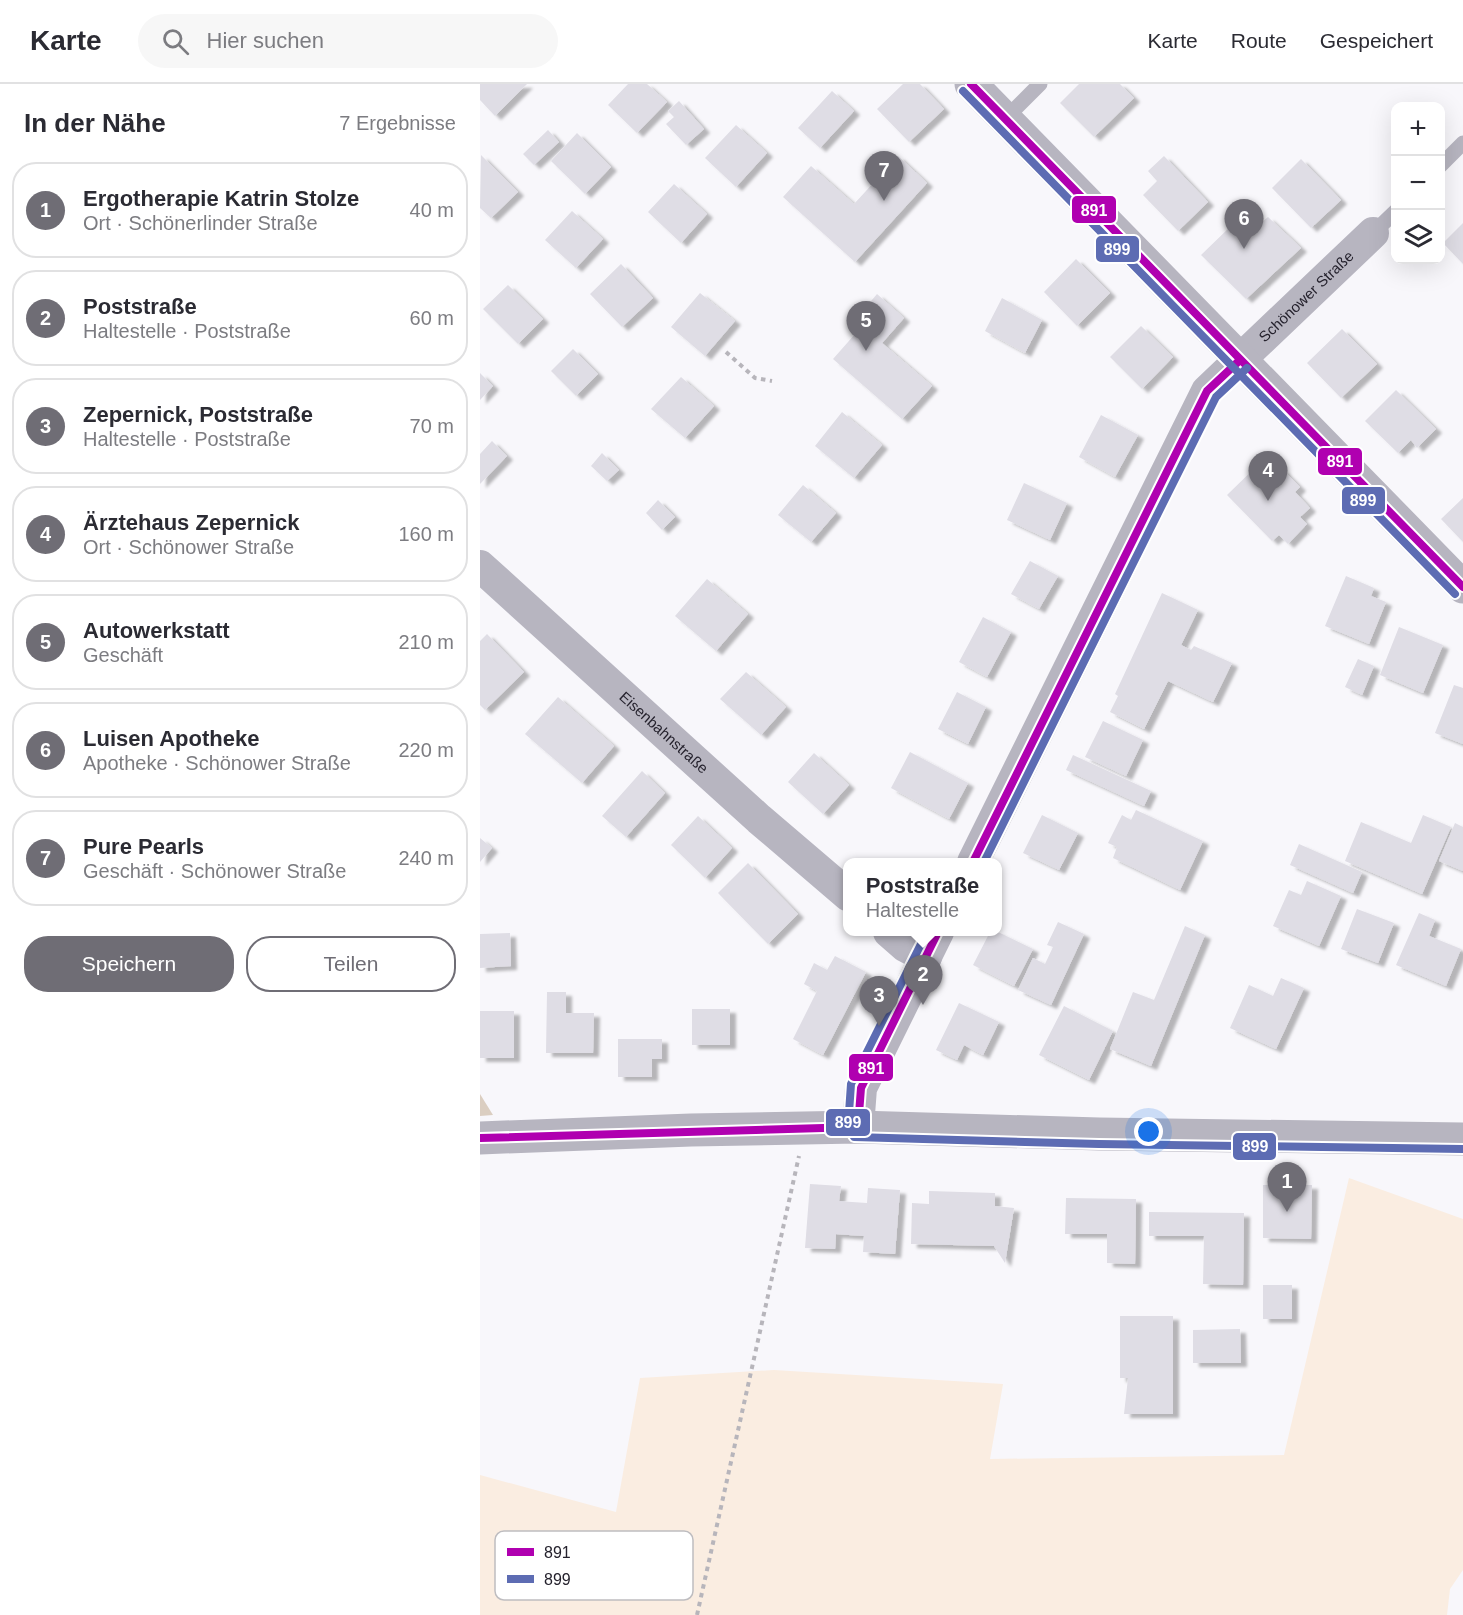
<!DOCTYPE html>
<html lang="de">
<head>
<meta charset="utf-8">
<style>
	:root { --surface:#fff; --page:#f7f7f7; --text:#2b2b33; --muted:#7c7c81; --line:#e1e1e2; --accent:#6f6d75 }
	body { margin:0; font-family:Helvetica,sans-serif; background:var(--page); color:var(--text) }
	.controls { position:absolute; right:18px; top:18px; display:grid; overflow:hidden; border-radius:12px; box-shadow:0 6px 24px #0002 }
	.controls button { width:54px; height:54px; display:grid; place-items:center; padding:0; border:0; border-bottom:2px solid var(--line); background:var(--surface); color:var(--text); font:30px sans-serif }
	.you { position:absolute; left:669px; top:1048px; width:21px; height:21px; margin:-15px; border:4px solid #fff; border-radius:50%; background:#1a73e8; box-shadow:0 0 0 9px #1a73e833 }
	.badge { display:grid; place-items:center; width:39px; height:39px; border-radius:50%; background:var(--accent); color:#fff; font-size:20px; font-weight:700 }
	.pin { position:absolute; translate:-50% -50px; filter:drop-shadow(0 2px 3px #0008) }
	.pin::after { content:''; position:absolute; top:32px; width:21px; height:18px; background:inherit; clip-path:polygon(0 0,100% 0,50% 100%) }
	.popup { position:absolute; left:363px; top:774px; width:159px; height:78px; box-sizing:border-box; display:grid; place-content:center; border-radius:12px; background:var(--surface); filter:drop-shadow(0 2px 4px #0005); font-size:20px; white-space:nowrap; color:var(--muted) }
	.popup b { font-size:22px; color:var(--text) }
	.popup::after { content:''; position:absolute; left:50%; top:100%; margin-left:-12px; border:12px solid transparent; border-top-color:var(--surface) }
	.list { margin:0; padding:0; list-style:none }
	h2 { display:flex; justify-content:space-between; align-items:center; height:78px; margin:0; padding:0 24px; font-size:26px }
	h2 small { font-size:20px; font-weight:400; color:var(--muted) }
	.list li { display:grid; grid-template-columns:39px 1fr auto; gap:18px; align-items:center; box-sizing:border-box; height:96px; margin:0 12px 12px; padding:0 12px; border:2px solid var(--line); border-radius:24px }
	.list b { display:block; font-size:22px; white-space:nowrap }
	.list p { margin:0; font-size:20px; white-space:nowrap; color:var(--muted) }
	.list em { font-size:20px; font-style:normal; color:var(--muted) }
	.actions { display:flex; gap:12px; padding:18px 24px }
	.actions a { flex:1; padding:14px 0; border:2px solid var(--accent); border-radius:24px; text-align:center; font-size:21px; color:var(--accent) }
	.actions .main { background:var(--accent); color:#fff }
	.icon { flex:none; width:33px; height:33px; fill:none; stroke:currentColor; stroke-width:2; stroke-linecap:round; stroke-linejoin:round }
	.map { position:relative; flex:none; width:983px; height:1531px; overflow:hidden }
	header { display:flex; align-items:center; gap:36px; box-sizing:border-box; height:84px; padding:0 30px; background:var(--surface); border-bottom:2px solid var(--line) }
	header strong { font-size:28px }
	nav { display:flex; gap:33px; margin-inline-start:auto; font-size:21px }
	.search { width:420px; height:54px; background:var(--page); display:flex; align-items:center; gap:15px; box-sizing:border-box; padding:0 21px; border-radius:33px; color:var(--muted); font-size:22px }
	main { display:flex }
	aside { flex:1; background:var(--surface) }
	.map>svg:first-child { display:block }
	.green { fill:#faede1 }
	.forest { fill:#dbcec1 }
	.building { fill:#dfdde5; filter:url(#shadow) }
	.lines { fill:none; stroke-linecap:round; stroke-linejoin:round }
	.path { stroke:#b7b5bb; stroke-width:4; stroke-dasharray:4.5 4.5; stroke-linecap:butt }
	.service { stroke:#b7b5c0; stroke-width:15 }
	.minor { stroke:#b7b5c0; stroke-width:32 }
	.tertiary { stroke:#b7b5c0; stroke-width:33 }
	.bus-1-casing { stroke:#fff; stroke-width:12 }
	.bus-2-casing { stroke:#fff; stroke-width:12 }
	.bus-1 { stroke:#b000b0; stroke-width:8 }
	.bus-2 { stroke:#5d6cb3; stroke-width:8 }
	.labels { text-anchor:middle; stroke-width:4.5; stroke-linejoin:round; paint-order:stroke }
	.street-label { font-size:15px; fill:#25222d; stroke:#fff }
	.key { fill:#fff; stroke:#bebdc0; stroke-width:1.5 }
	.key-label { font-size:16px; fill:#25222d }
	.line-badge { stroke:#fff; stroke-width:2 }
	.badge-label { font-size:16px; text-anchor:middle; font-weight:bold; fill:#fff }
</style>
</head>
<body>
<header>
<strong>Karte</strong>
<div class="search"><svg class="icon" aria-label="search" viewBox="0 0 24 24"><circle cx="10" cy="10" r="6"/><path d="M15 15l6 6"/></svg>Hier suchen</div>
<nav><a>Karte</a><a>Route</a><a>Gespeichert</a></nav>
</header>
<main>
<aside>
<h2>In der Nähe<small>7 Ergebnisse</small></h2>
<ul class="list">
<li><span class="badge">1</span><div><b>Ergotherapie Katrin Stolze</b><p>Ort · Schönerlinder Straße</p></div><em>40 m</em></li>
<li><span class="badge">2</span><div><b>Poststraße</b><p>Haltestelle · Poststraße</p></div><em>60 m</em></li>
<li><span class="badge">3</span><div><b>Zepernick, Poststraße</b><p>Haltestelle · Poststraße</p></div><em>70 m</em></li>
<li><span class="badge">4</span><div><b>Ärztehaus Zepernick</b><p>Ort · Schönower Straße</p></div><em>160 m</em></li>
<li><span class="badge">5</span><div><b>Autowerkstatt</b><p>Geschäft</p></div><em>210 m</em></li>
<li><span class="badge">6</span><div><b>Luisen Apotheke</b><p>Apotheke · Schönower Straße</p></div><em>220 m</em></li>
<li><span class="badge">7</span><div><b>Pure Pearls</b><p>Geschäft · Schönower Straße</p></div><em>240 m</em></li>
</ul>
<div class="actions"><a class="main">Speichern</a><a>Teilen</a></div>
</aside>
<div class="map">
<svg width="983" height="1531" viewBox="0 0 983 1531">
	<defs>
		<filter id="shadow"><feDropShadow dx="6" dy="4" stdDeviation="1.5" flood-color="#0004"/></filter>
	</defs>
	<rect width="100%" height="100%" fill="#f8f7fb"/>
	<!-- green -->
	<path class="green" d="M869,1094l114,41v351l-13,19 -3,26h-967v-140l136,37 24,-134 134,-8 229,14 -13,75 294,-4z"/>
	<!-- forest -->
	<path class="forest" d="M0,1010l13,21 -13,1z"/>
	<!-- building -->
	<path class="building" d="M0,0h47l-32,32 -15,-16z
		M148,0h19l20,18 -30,31 -29,-28z
		M423,0h17l24,25 -35,33 -32,-33z
		M599,0h41l14,14 -40,39 -34,-34z
		M352,7l22,20 -34,37 -22,-20z
		M199,17l25,28 -18,16 -20,-21 8,-7 -6,-6z
		M256,41l31,28 -31,34 -31,-29z
		M68,46l11,12 -25,23 -11,-11z
		M97,49l34,34 -26,27 -34,-33z
		M1,71l37,37 -27,26 -11,-10z
		M418,72l29,27 -72,79 -72,-65 28,-31 43,38z
		M684,72l44,46 -30,29 -35,-36 14,-14 -9,-10z
		M821,75l40,41 -30,28 -39,-40z
		M194,100l33,30 -26,29 -33,-31z
		M92,127l31,28 -27,29 -31,-28z
		M788,133l33,31 -55,51 -45,-44 31,-30 11,13z
		M983,139v41l-20,-21z
		M596,175l34,34 -33,33 -33,-34z
		M141,180l32,34 -31,29 -32,-33z
		M28,201l35,34 -25,25 -35,-35z
		M220,209l35,28 -30,35 -34,-29z
		M397,210l27,24 -22,25 50,43 -30,33 -69,-60 30,-34 -7,-6z
		M522,214l40,22 -17,33 -40,-22z
		M661,242l32,31 -31,32 -32,-32z
		M862,245l35,35 -36,34 -34,-35z
		M93,265l25,25 -22,22 -25,-25z
		M0,289l13,13 -13,14z
		M201,293l33,29 -29,32 -34,-29z
		M916,306l40,39 -19,19 -6,-8 -13,13 -33,-32z
		M362,328l40,33 -28,33 -39,-32z
		M621,331l37,20 -23,42 -36,-20z
		M12,357l15,15 -27,28v-30z
		M122,369l17,17 -12,11 -16,-15z
		M784,375l13,14 5,-4 18,18 -5,5 15,16 -10,9 7,7 -19,20 -9,-9 -7,6 -45,-46z
		M544,399l43,20 -17,37 -43,-20z
		M323,401l33,28 -25,29 -33,-27z
		M983,414v44l-22,-23z
		M178,416l17,17 -13,13 -16,-17z
		M550,477l28,15 -19,33 -28,-15z
		M866,492l28,12 -3,8 15,6 -17,42 -44,-18z
		M227,495l41,35 -32,37 -41,-35z
		M682,509l36,17 -17,35 10,5 3,-4 38,17 -19,39 -45,-21 -24,48 -34,-17 8,-16 -3,-2z
		M503,533l28,15 -24,45 -28,-15z
		M919,543l44,18 -20,48 -43,-18z
		M7,550l37,38 -39,38 -5,-5v-64z
		M878,575l16,7 -12,29 -17,-8z
		M266,588l40,35 -25,28 -41,-36z
		M974,601l9,3v56l-28,-11z
		M477,608l29,15 -18,37 -30,-15z
		M78,613l56,49 -32,37 -57,-49z
		M623,637l40,19 -17,36 -41,-19z
		M430,668l58,31 -19,36 -58,-31z
		M334,669l35,32 -26,29 -35,-32z
		M593,671l78,36 -7,15 -78,-36z
		M162,687l23,22 -39,44 -24,-21z
		M656,726l67,31 -23,49 -67,-32 4,-11 -9,-4 14,-28 9,5z
		M562,731l36,18 -19,37 -36,-17z
		M943,731l28,12 -29,67 -77,-33 16,-39 50,21z
		M218,732l34,32 -27,30 -34,-33z
		M975,739l8,4v44l-24,-10z
		M0,754l12,10 -12,14z
		M819,760l63,28 -9,21 -63,-28z
		M268,779l50,51 -30,30 -50,-51z
		M827,797l34,15 -22,50 -46,-20 16,-36 12,5z
		M877,825l37,14 -16,40 -37,-14z
		M939,829l16,7 -6,16 32,13 -15,37 -50,-21z
		M578,838l26,12 -33,71 -33,-15 15,-32 12,6 8,-17 -6,-2z
		M705,842l20,9 -54,131 -41,-17 23,-57 21,8z
		M510,848h8l35,17 -19,37 -41,-21z
		M30,849l1,33 -31,2v-34z
		M355,872l31,16 -43,83 -30,-16 24,-48 -13,-7 10,-21 13,7z
		M801,894l23,10 -28,61 -46,-21 19,-43 24,11z
		M67,908h19v21h28l-1,40h-47z
		M479,919l40,19 -16,33 -19,-10 -7,15 -21,-10z
		M584,922l49,25 -24,49 -50,-25z
		M212,925h38v36h-38z
		M0,927h34v47h-34z
		M138,955h44v20h-10v18h-34z
		M330,1100l31,2 -2,15 13,1 15,1 1,-15 32,2 -5,64 -32,-2 1,-16 -15,-1 -13,-1 -1,15 -30,-1z
		M783,1101h49l-1,54 -48,-1z
		M449,1107l66,2v13l19,2 -9,55 -11,-17 -83,-2 1,-41 17,1z
		M586,1114l70,1 -1,65 -28,-1v-29h-42z
		M669,1128l95,1 -1,72 -40,-1 1,-48h-55z
		M783,1201h29v34h-29z
		M640,1232h53v98h-49l4,-36h-8z
		M760,1245l1,34h-48v-33z"/>
	<g class="lines">
		<!-- path -->
		<path class="path" d="M246,268l29,26 17,3
			M217,1531l102,-459"/>
		<!-- service -->
		<path class="service" d="M525,35l35,-35
			M960,82l23,-23
			M893,149l23,-22"/>
		<!-- minor -->
		<g class="minor">
			<path id="s1" d="M0,482l279,253 89,76"/>
			<path id="s2" d="M493,778l234,-471 166,-158"/>
			<path d="M409,848l16,14 21,11"/>
			<path d="M378,1043l3,-39 77,-156"/>
		</g>
		<!-- tertiary -->
		<path class="tertiary" d="M491,0l492,503
			M0,1054l211,-8 167,-3 241,7 364,5"/>
		<!-- bus-1 casing -->
		<g class="bus-1-casing">
			<path id="bus-1" d="M491,0l492,503
				M493,778l234,-471 33,-31
				M378,1043l3,-39 77,-156
				M0,1054l378,-11"/>
		</g>
		<!-- bus-2 casing -->
		<g class="bus-2-casing">
			<path id="bus-2" d="M483,7l492,503
				M504,778l232,-465 31,-29
				M447,848l-76,152 -3,43 6,10 245,7 364,5"/>
		</g>
		<!-- bus-1 -->
		<use href="#bus-1" class="bus-1"/>
		<!-- bus-2 -->
		<use href="#bus-2" class="bus-2"/>
	</g>
	<g class="labels">
		<!-- street labels -->
		<g class="street-label">
			<text dy="5" stroke="none"><textPath href="#s2" startOffset="663">Schönower Straße</textPath></text>
			<text dy="5" stroke="none"><textPath href="#s1" startOffset="248">Eisenbahnstraße</textPath></text>
		</g>
	</g>
	<!-- legend -->
	<rect x="15" y="1447" width="198" height="69" rx="9" class="key"/>
	<rect x="27" y="1464" width="27" height="8" fill="#b000b0"/>
	<rect x="27" y="1491" width="27" height="8" fill="#5d6cb3"/>
	<g class="key-label">
		<text x="64" y="1474">891</text>
		<text x="64" y="1501">899</text>
	</g>
	<g class="line-badge">
		<rect x="591" y="111" width="46" height="29" rx="6" fill="#b000b0"/>
		<rect x="615" y="151" width="45" height="28" rx="6" fill="#5d6cb3"/>
		<rect x="837" y="363" width="46" height="29" rx="6" fill="#b000b0"/>
		<rect x="861" y="402" width="45" height="29" rx="6" fill="#5d6cb3"/>
		<rect x="368" y="969" width="46" height="29" rx="6" fill="#b000b0"/>
		<rect x="345" y="1024" width="46" height="29" rx="6" fill="#5d6cb3"/>
		<rect x="752" y="1048" width="45" height="29" rx="6" fill="#5d6cb3"/>
	</g>
	<g class="badge-label">
		<text x="614" y="132">891</text>
		<text x="637" y="171">899</text>
		<text x="860" y="383">891</text>
		<text x="883" y="422">899</text>
		<text x="391" y="990">891</text>
		<text x="368" y="1044">899</text>
		<text x="775" y="1068">899</text>
	</g>
</svg>
<div class="controls">
<button>+</button>
<button>−</button>
<button><svg class="icon" aria-label="layers" viewBox="0 0 24 24"><path d="M12 4l9 5-9 5-9-5zM3 14l9 5 9-5"/></svg></button>
</div>
<div class="you"></div>
<div class="pin badge" style="left:807px;top:1128px">1</div>
<div class="pin badge" style="left:443px;top:921px">2</div>
<div class="popup"><b>Poststraße</b>Haltestelle</div>
<div class="pin badge" style="left:399px;top:942px">3</div>
<div class="pin badge" style="left:788px;top:417px">4</div>
<div class="pin badge" style="left:386px;top:267px">5</div>
<div class="pin badge" style="left:764px;top:165px">6</div>
<div class="pin badge" style="left:404px;top:117px">7</div>
</div>
</main>
</body>
</html>
